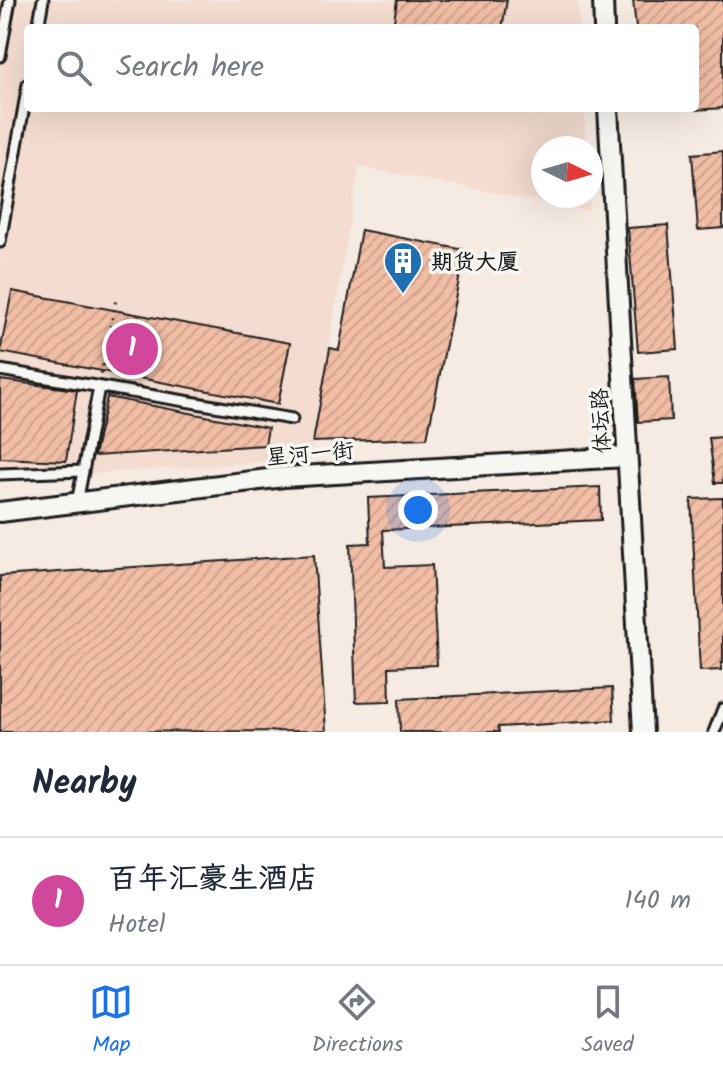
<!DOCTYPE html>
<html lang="en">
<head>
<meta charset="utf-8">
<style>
	:root { --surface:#fff; --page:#f6f6f7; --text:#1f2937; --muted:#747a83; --line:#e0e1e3; --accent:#1a73e8 }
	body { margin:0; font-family:Kalam,"LXGW WenKai TC",sans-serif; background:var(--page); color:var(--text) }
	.compass { position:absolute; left:531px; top:136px; width:72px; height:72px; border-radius:50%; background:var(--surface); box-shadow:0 8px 32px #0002; rotate:95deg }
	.you { position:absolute; left:418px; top:510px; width:28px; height:28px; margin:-20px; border:6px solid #fff; border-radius:50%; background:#1a73e8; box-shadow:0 0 0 12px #1a73e833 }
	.badge { display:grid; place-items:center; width:52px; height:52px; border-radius:50%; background:var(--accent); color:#fff; font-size:26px; font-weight:700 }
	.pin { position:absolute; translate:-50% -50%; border:4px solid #fff; box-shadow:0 2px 8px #0006 }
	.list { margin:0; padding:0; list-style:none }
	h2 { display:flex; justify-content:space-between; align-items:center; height:104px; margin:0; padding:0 32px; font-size:34px }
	h2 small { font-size:26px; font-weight:400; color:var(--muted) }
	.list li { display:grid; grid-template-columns:52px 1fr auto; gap:24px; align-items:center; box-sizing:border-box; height:128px; padding:0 32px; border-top:2px solid var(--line) }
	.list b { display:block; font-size:30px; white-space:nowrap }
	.list p { margin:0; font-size:26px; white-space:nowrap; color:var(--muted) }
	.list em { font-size:26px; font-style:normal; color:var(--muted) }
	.icon { flex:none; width:44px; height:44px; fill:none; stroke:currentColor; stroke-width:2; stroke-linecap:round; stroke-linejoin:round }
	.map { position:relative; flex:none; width:723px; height:732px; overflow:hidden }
	.search { position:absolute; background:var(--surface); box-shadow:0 8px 32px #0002; left:24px; right:24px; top:24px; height:88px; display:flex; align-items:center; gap:20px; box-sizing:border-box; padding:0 28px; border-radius:8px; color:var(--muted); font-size:30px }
	.sheet { height:232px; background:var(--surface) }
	nav { display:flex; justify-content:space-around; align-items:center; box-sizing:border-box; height:112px; border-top:2px solid var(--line); background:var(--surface); font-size:22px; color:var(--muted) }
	nav a { display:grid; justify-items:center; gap:4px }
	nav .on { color:var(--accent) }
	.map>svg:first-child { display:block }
	.built { fill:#f4ddd0 }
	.building { fill:url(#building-hatch); stroke:#1c1c1c; stroke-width:2 }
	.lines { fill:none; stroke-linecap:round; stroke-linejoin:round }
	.lane-casing { stroke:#1c1c1c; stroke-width:15 }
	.street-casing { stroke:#1c1c1c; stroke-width:24 }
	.path { stroke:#1c1c1c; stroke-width:3; stroke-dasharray:2 6; stroke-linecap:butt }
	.lane { stroke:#f6f6f2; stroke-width:9 }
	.street { stroke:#f6f6f2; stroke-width:18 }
	.labels { text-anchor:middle; stroke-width:7; stroke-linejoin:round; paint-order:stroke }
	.poi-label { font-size:22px; font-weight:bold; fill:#1c1c1c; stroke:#f6f6f2; text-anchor:start }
	.street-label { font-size:22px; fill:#1c1c1c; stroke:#f6f6f2 }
</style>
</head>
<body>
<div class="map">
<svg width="723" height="732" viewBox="0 0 723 732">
	<defs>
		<pattern id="building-hatch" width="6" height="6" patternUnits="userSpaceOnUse" patternTransform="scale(2)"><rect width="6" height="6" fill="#f2bda5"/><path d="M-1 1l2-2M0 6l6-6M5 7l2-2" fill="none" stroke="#cfa28d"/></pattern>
	</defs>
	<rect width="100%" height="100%" fill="#f5ebe3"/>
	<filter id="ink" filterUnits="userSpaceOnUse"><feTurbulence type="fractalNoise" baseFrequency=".0125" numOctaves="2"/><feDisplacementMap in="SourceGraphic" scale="16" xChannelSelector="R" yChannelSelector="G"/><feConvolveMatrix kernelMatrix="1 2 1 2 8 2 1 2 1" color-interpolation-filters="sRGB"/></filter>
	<g filter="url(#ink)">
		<!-- built -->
		<path class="built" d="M0,0h578l2,28h-552v80h556l2,40h-43v48h45l1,15 -230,-44 -49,292 -310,21z"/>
		<!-- building -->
		<path class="building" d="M397,0h110l-5,28h-109z
			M633,0h90v108l-28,2v-82h-59z
			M723,151v77l-25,2 -6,-76z
			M668,225l10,124 -40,3 -10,-124z
			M361,230l104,20 -38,188 -114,4 17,-94 9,2z
			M12,291l278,52 -12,61 -278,-52z
			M669,377l2,43 -33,2 -3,-43z
			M0,380l77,10 -11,71 -66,-3z
			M107,397l161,31 -3,17 -171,11z
			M723,437v46h-8l-6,-45z
			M600,487l1,33 -218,10 2,37 47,-2 5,100 -48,2 1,34 -34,1 -6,-158 20,-1 -2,-45z
			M723,498v165h-2v7l-21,1 -9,-172z
			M314,555l12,176 -326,1v-156z
			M612,688l2,32 -116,7 1,5h-99l-1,-33z"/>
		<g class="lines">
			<!-- lane casing -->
			<g class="lane-casing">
				<path id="lane" d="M38,28l5,-28
					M0,56l10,-56
					M0,242l28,-158
					M0,370l292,49
					M0,474l83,-3
					M77,503l22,-116
					M714,732l9,-23"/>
			</g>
			<!-- street casing -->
			<g class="street-casing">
				<path id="street" d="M603,0l1,28
					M608,108l35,624
					M0,512l284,-35 342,-20"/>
			</g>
			<!-- path -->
			<path class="path" d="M101,374l15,-75"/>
			<!-- lane -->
			<use href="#lane" class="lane"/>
			<!-- street -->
			<use href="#street" class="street"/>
		</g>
	</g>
	<!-- icons -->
	<defs>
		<g id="building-pin" transform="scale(2)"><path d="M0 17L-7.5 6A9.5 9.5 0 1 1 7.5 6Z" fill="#1f6fb2" stroke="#f6f6f2"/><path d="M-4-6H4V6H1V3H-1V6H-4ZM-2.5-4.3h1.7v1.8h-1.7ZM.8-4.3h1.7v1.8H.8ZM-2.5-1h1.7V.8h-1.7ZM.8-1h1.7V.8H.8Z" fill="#fff"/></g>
	</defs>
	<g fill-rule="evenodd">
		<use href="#building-pin" x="403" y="261"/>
	</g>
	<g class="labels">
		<!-- poi labels -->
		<g class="poi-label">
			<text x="431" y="269">期货大厦</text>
		</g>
		<!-- street labels -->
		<g class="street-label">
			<text transform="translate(600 421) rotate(-93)" y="8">体坛路</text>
			<text transform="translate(310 453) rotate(-5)" y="8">星河一街</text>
		</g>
	</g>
</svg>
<svg class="compass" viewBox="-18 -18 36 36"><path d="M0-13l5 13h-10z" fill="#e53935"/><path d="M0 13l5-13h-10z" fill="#747a83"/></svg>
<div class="you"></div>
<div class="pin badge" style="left:132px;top:349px;background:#d1479c">1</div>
<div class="search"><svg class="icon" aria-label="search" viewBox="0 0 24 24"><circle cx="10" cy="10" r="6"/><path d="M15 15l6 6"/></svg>Search here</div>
</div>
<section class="sheet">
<h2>Nearby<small></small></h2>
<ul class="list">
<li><span class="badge" style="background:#d1479c">1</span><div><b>百年汇豪生酒店</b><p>Hotel</p></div><em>140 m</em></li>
</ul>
</section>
<nav>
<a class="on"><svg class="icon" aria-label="map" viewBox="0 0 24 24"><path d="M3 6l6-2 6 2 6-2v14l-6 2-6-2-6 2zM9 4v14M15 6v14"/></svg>Map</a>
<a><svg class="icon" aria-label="directions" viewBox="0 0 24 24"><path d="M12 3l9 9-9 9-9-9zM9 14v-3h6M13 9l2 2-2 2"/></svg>Directions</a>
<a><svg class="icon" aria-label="saved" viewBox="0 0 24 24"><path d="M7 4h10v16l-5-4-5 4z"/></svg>Saved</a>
</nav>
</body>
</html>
